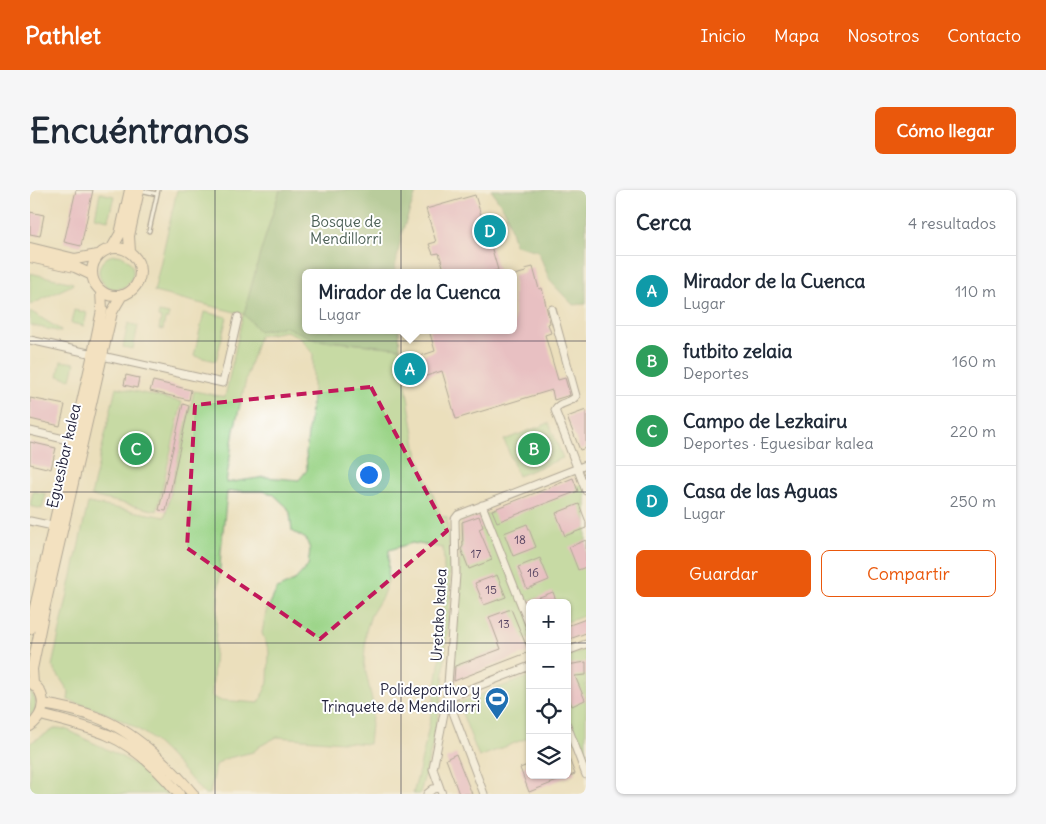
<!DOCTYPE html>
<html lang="es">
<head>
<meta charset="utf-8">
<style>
	:root { --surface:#fff; --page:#f6f6f7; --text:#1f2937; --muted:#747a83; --line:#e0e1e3; --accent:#ea580c }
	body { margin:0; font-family:Delius,sans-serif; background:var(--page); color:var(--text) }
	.controls { position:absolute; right:15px; bottom:15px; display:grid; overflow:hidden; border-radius:8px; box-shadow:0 1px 4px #0004 }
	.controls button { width:45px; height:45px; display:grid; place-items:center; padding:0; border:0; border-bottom:1px solid var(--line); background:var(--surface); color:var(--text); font:25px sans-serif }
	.you { position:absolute; left:338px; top:284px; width:18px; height:18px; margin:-12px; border:4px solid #fff; border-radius:50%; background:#1a73e8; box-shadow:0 0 0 8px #1a73e833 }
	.badge { display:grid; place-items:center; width:32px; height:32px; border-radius:50%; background:var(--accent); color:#fff; font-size:16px; font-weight:700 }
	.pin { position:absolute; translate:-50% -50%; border:2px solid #fff; box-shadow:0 1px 5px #0006 }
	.popup { position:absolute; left:272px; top:79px; width:215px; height:65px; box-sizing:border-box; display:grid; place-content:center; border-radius:8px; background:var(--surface); filter:drop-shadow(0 1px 4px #0005); font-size:16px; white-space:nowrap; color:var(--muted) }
	.popup b { font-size:19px; color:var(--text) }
	.popup::after { content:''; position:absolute; left:50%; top:100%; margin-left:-10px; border:10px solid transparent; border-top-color:var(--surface) }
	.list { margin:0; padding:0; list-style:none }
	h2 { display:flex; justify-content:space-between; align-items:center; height:65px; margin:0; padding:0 20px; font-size:21px }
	h2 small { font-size:16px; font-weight:400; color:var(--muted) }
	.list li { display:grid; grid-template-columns:32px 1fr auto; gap:15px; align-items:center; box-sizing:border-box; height:70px; padding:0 20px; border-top:1px solid var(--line) }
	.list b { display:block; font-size:19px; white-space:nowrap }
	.list p { margin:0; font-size:16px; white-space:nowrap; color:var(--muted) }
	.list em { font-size:16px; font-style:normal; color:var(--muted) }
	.actions { display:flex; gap:10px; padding:15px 20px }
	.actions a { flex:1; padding:11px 0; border:1px solid var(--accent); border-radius:8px; text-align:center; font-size:18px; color:var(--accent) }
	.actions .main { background:var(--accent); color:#fff }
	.icon { flex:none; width:28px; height:28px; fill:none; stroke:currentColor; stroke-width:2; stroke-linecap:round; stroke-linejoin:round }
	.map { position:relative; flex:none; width:556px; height:604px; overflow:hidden; border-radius:8px }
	header { display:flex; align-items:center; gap:30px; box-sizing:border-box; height:70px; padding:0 25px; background:var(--accent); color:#fff }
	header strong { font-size:24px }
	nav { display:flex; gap:28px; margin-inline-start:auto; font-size:18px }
	.intro { display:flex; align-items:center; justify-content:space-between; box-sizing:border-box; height:120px; padding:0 30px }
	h1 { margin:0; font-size:35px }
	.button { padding:12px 22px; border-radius:8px; background:var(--accent); color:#fff; font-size:18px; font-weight:700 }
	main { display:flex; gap:30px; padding:0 30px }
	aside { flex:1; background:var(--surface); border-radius:8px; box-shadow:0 1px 4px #0004 }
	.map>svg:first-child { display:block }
	.green { fill:#9bd488; stroke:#5e7b62; fill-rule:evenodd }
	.forest { fill:#7cb674; stroke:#4f6c58 }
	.building { fill:#e59bcb }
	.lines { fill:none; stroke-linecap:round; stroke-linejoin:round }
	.lane-casing { stroke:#686468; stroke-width:5.5 }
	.street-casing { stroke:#686468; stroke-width:9 }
	.secondary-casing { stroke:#686468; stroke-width:12 }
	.lane { stroke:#fff; stroke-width:3 }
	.street { stroke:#fff; stroke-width:7 }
	.secondary { stroke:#fde5c5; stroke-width:10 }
	.marked { fill:none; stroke:#c2185b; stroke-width:4; stroke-dasharray:10 6; stroke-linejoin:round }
	.grid { fill:none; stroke:#22223b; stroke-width:1; stroke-opacity:0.55 }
	.labels { text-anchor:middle; stroke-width:4; stroke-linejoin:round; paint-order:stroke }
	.number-label { font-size:12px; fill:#53405f }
	.park-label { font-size:15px; fill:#4c6056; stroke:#fff }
	.street-label { font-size:15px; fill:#22223b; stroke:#fff }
	.poi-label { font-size:15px; fill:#22223b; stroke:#fff; text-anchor:end }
</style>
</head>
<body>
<header>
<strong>Pathlet</strong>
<nav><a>Inicio</a><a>Mapa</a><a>Nosotros</a><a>Contacto</a></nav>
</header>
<div class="intro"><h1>Encuéntranos</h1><a class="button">Cómo llegar</a></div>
<main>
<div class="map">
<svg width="556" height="604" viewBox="0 0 556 604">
	<rect width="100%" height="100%" fill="#fff"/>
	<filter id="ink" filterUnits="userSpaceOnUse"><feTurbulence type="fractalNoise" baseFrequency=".02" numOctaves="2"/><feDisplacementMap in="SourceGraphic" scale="10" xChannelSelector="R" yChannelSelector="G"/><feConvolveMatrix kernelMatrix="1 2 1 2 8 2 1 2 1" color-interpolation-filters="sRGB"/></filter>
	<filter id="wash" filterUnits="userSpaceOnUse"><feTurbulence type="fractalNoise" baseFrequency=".0096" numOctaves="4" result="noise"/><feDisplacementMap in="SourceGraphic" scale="20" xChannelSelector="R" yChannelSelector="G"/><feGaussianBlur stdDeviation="1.12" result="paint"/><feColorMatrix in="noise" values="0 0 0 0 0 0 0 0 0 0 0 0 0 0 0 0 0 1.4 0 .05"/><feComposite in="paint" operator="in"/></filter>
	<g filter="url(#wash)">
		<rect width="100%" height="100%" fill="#ebdfbc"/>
		<!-- green -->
		<path class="green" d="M147,0h103l-20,64 -16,60 15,17 27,-4 31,13 83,8 17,104 24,64 6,1 3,41v42l-7,82 -3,25 -7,35 -13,52h-7c21,-79 36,-164 30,-246l-31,-5 -23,7 -1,31 -6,16 -11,18 -5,16 -2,32 9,42 -4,39 -92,-7 -17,9 -7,6 -29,7 -8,6 -6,29h-6c-17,-19 -37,-43 -57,-59 -24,-17 -52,-26 -79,-35l1,-8 -17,-26 36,-163 77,14 29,-126 31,6 18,-83 -89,-22zM256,141l14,6 13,17v36l-7,62 1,18 -8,10 -34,-3 -39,6 8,-53 15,-62 10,-32zM208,301h25l10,3 14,13 3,6 2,18 14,8 4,10 -2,17 -14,15 -17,8 -11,23 -4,21 7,18 -1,31 -9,21 -40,-3 -7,-4 9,-145 6,-59z
			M70,3l14,3 -6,24 -13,-3z
			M69 82a17 17 0 1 1 34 0a17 17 0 1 1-34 0Z
			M0,83l43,10 -1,2 -42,20z
			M44,120l13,3 -3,13 -13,-3z
			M0,121l31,19v2l-31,-7z
			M129,122l10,2 -1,5h-3l-2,11 -4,-1 2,-11 -3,-1z
			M174,122l23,5 -11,44 -22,-5z
			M98,133l10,3 -5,23 -10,-2z
			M31,171l14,2 -4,16 -13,-3z
			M86,197l66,15 -25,109 -66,-15z
			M519,233l14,35 -45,18 -14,-36z
			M556,293v132l-19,7v-19h-37v34l-76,30 8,-145z
			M3,301l13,3 -4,15 -12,-3z
			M556,459v112l-19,-48v-57z
			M500,486v61l-51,20 -21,-54z
			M0,501c8,8 7,18 0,26z
			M26,538c12,0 19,6 29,11 30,14 62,28 83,55h-138v-51z"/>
		<!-- forest -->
		<path class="forest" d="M250,0h137l-15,43 -8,40h-88v57h93l1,18 -83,-8 -31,-13 -27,4 -15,-17 16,-60z
			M461,0h95v114l-13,1 -23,-24 -12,-30 -23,-6 -9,-33z"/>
		<g id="blocks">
			<!-- building -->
			<path class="building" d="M46,0h17l-12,56 -17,-4z
				M445,5l9,30 9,-3 4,15 -8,2 9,31 -11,3h-42l-6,-20 -6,1 -4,-10 7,-2 -10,-33z
				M0,22l14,3 -4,21 -10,-2z
				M503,77l6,22 3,-1 8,35 -2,1 3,9 -6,2 13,45 7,-2 5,17 -16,5 -2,-10 -96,29 -14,-48 -22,7 -6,-20 21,-7 -6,-21h85v-55l12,-3 -1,-3z
				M96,185l13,3 -2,10 -13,-3z
				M123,191l38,9 -2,10 -39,-9z
				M0,208l35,7 -5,21 -30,-7z
				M153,214l6,2 -23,105 -7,-1z
				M556,220v38l-6,2 -13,-33z
				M0,252l26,6 -5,21 -21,-5z
				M543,288l5,13 -81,31 -5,-12z
				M549,314l7,18v6l-21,8 -9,-23z
				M449,326l4,11 -4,2 13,31 -23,9 -8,-20 2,-3 -1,-24z
				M497,334l9,23 -23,9 -9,-23z
				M556,350v27l-8,3 -9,-23z
				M510,368l9,22 -22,9 -9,-22z
				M467,385l9,22 -22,8 -9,-22z
				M523,402l4,11h-31v-1z
				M481,419l18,43 -75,29 1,-15 46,-17 -12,-32z
				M556,429v14l-19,7v-14z
				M556,472v13l-11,1 10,24 -13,6 -5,-13v-28z
				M426,564l16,40h-13l-13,-35z
				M538,566l7,18 -46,18 -9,-24 10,-4v11h37z"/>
		</g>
	</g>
	<g filter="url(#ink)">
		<use href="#blocks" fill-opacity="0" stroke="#686468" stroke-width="1"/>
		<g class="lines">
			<!-- lane casing -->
			<g class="lane-casing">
				<path id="lane" d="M110,0l17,4
					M119,41l9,-41"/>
			</g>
			<!-- street casing -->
			<g class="street-casing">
				<path id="street" d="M522,119l24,87c-5,8 -17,5 -21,14l31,81
					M0,150l63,14
					M72,166l121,27 15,-66
					M0,241l42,10
					M452,315l48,122
					M0,331l23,5
					M537,461l19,-7
					M417,508l83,-32
					M418,509l36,95
					M537,535l19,50
					M397,604l6,-5 6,-1
					M412,604l-9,-25 14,-71 9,-124 -1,-55 3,-4 128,-50"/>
			</g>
			<!-- secondary casing -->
			<g class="secondary-casing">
				<path id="secondary" d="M62 82a24 24 0 1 1 48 0a24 24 0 1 1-48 0Z
					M0,58l45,11 23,-4
					M82,58l8,-14 10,-44
					M100,62l-1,-16 10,-46
					M0,67l45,10 17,8
					M0,439l63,-275 9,-44 -1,-19
					M0,492c18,11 16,32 0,44
					M3,494l-1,-15 12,-59 68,-298 10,-17
					M13,514c18,3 37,7 53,13 36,13 73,48 97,77
					M11,525c22,6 45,11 67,20 28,12 52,36 71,59"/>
			</g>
			<!-- lane -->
			<use href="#lane" class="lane"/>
			<!-- street -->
			<use href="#street" class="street"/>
			<!-- secondary -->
			<use href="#secondary" class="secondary"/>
		</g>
	</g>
	<!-- marked area -->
	<path d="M0 0H556V604H0ZM341,197l76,144 -127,108 -133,-91 8,-143z" fill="#ebdfbc" fill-opacity=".55" fill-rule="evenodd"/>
	<path class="marked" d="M341,197l76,144 -127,108 -133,-91 8,-143z"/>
	<!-- grid -->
	<path class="grid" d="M185,0v604M371,0v604M0,151h556M0,302h556M0,453h500M537,453h19"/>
	<!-- icons -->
	<defs>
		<g id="stadium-pin" transform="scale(1.25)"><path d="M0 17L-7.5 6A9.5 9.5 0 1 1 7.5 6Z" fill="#1f6fb2" stroke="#fff"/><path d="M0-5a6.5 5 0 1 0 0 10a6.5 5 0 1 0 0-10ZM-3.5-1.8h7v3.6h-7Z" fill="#fff"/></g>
	</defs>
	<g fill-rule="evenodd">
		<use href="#stadium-pin" x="467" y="509"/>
	</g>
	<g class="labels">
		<!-- number labels -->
		<g class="number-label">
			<text x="490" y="354">18</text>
			<text x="446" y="368">17</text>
			<text x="503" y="387">16</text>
			<text x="461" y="404">15</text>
			<text x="474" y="438">13</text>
		</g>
		<!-- park labels -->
		<g class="park-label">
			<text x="316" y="37">Bosque de<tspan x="316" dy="17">Mendillorri</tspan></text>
		</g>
		<!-- street labels -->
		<g class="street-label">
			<text transform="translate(34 266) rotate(-77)" y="5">Eguesibar kalea</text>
			<text transform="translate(409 425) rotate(-87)" y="5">Uretako kalea</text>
		</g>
		<!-- poi labels -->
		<g class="poi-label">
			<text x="450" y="505">Polideportivo y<tspan x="450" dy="17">Trinquete de Mendillorri</tspan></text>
		</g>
	</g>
</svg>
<div class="controls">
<button>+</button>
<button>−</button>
<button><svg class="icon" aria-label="locate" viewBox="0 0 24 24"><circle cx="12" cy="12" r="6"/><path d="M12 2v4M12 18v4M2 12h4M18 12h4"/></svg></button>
<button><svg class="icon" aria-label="layers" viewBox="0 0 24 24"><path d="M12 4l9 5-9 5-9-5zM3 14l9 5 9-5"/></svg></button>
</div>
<div class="you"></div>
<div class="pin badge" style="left:380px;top:179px;background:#0f9aa8">A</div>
<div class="popup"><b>Mirador de la Cuenca</b>Lugar</div>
<div class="pin badge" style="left:504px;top:259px;background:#2e9e5b">B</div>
<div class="pin badge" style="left:106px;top:259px;background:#2e9e5b">C</div>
<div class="pin badge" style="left:460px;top:41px;background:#0f9aa8">D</div>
</div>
<aside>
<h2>Cerca<small>4 resultados</small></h2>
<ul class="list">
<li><span class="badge" style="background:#0f9aa8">A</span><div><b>Mirador de la Cuenca</b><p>Lugar</p></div><em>110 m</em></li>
<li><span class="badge" style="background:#2e9e5b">B</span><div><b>futbito zelaia</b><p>Deportes</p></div><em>160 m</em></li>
<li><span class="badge" style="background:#2e9e5b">C</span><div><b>Campo de Lezkairu</b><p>Deportes · Eguesibar kalea</p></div><em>220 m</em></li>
<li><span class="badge" style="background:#0f9aa8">D</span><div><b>Casa de las Aguas</b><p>Lugar</p></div><em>250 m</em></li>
</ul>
<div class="actions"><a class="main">Guardar</a><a>Compartir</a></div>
</aside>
</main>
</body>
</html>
